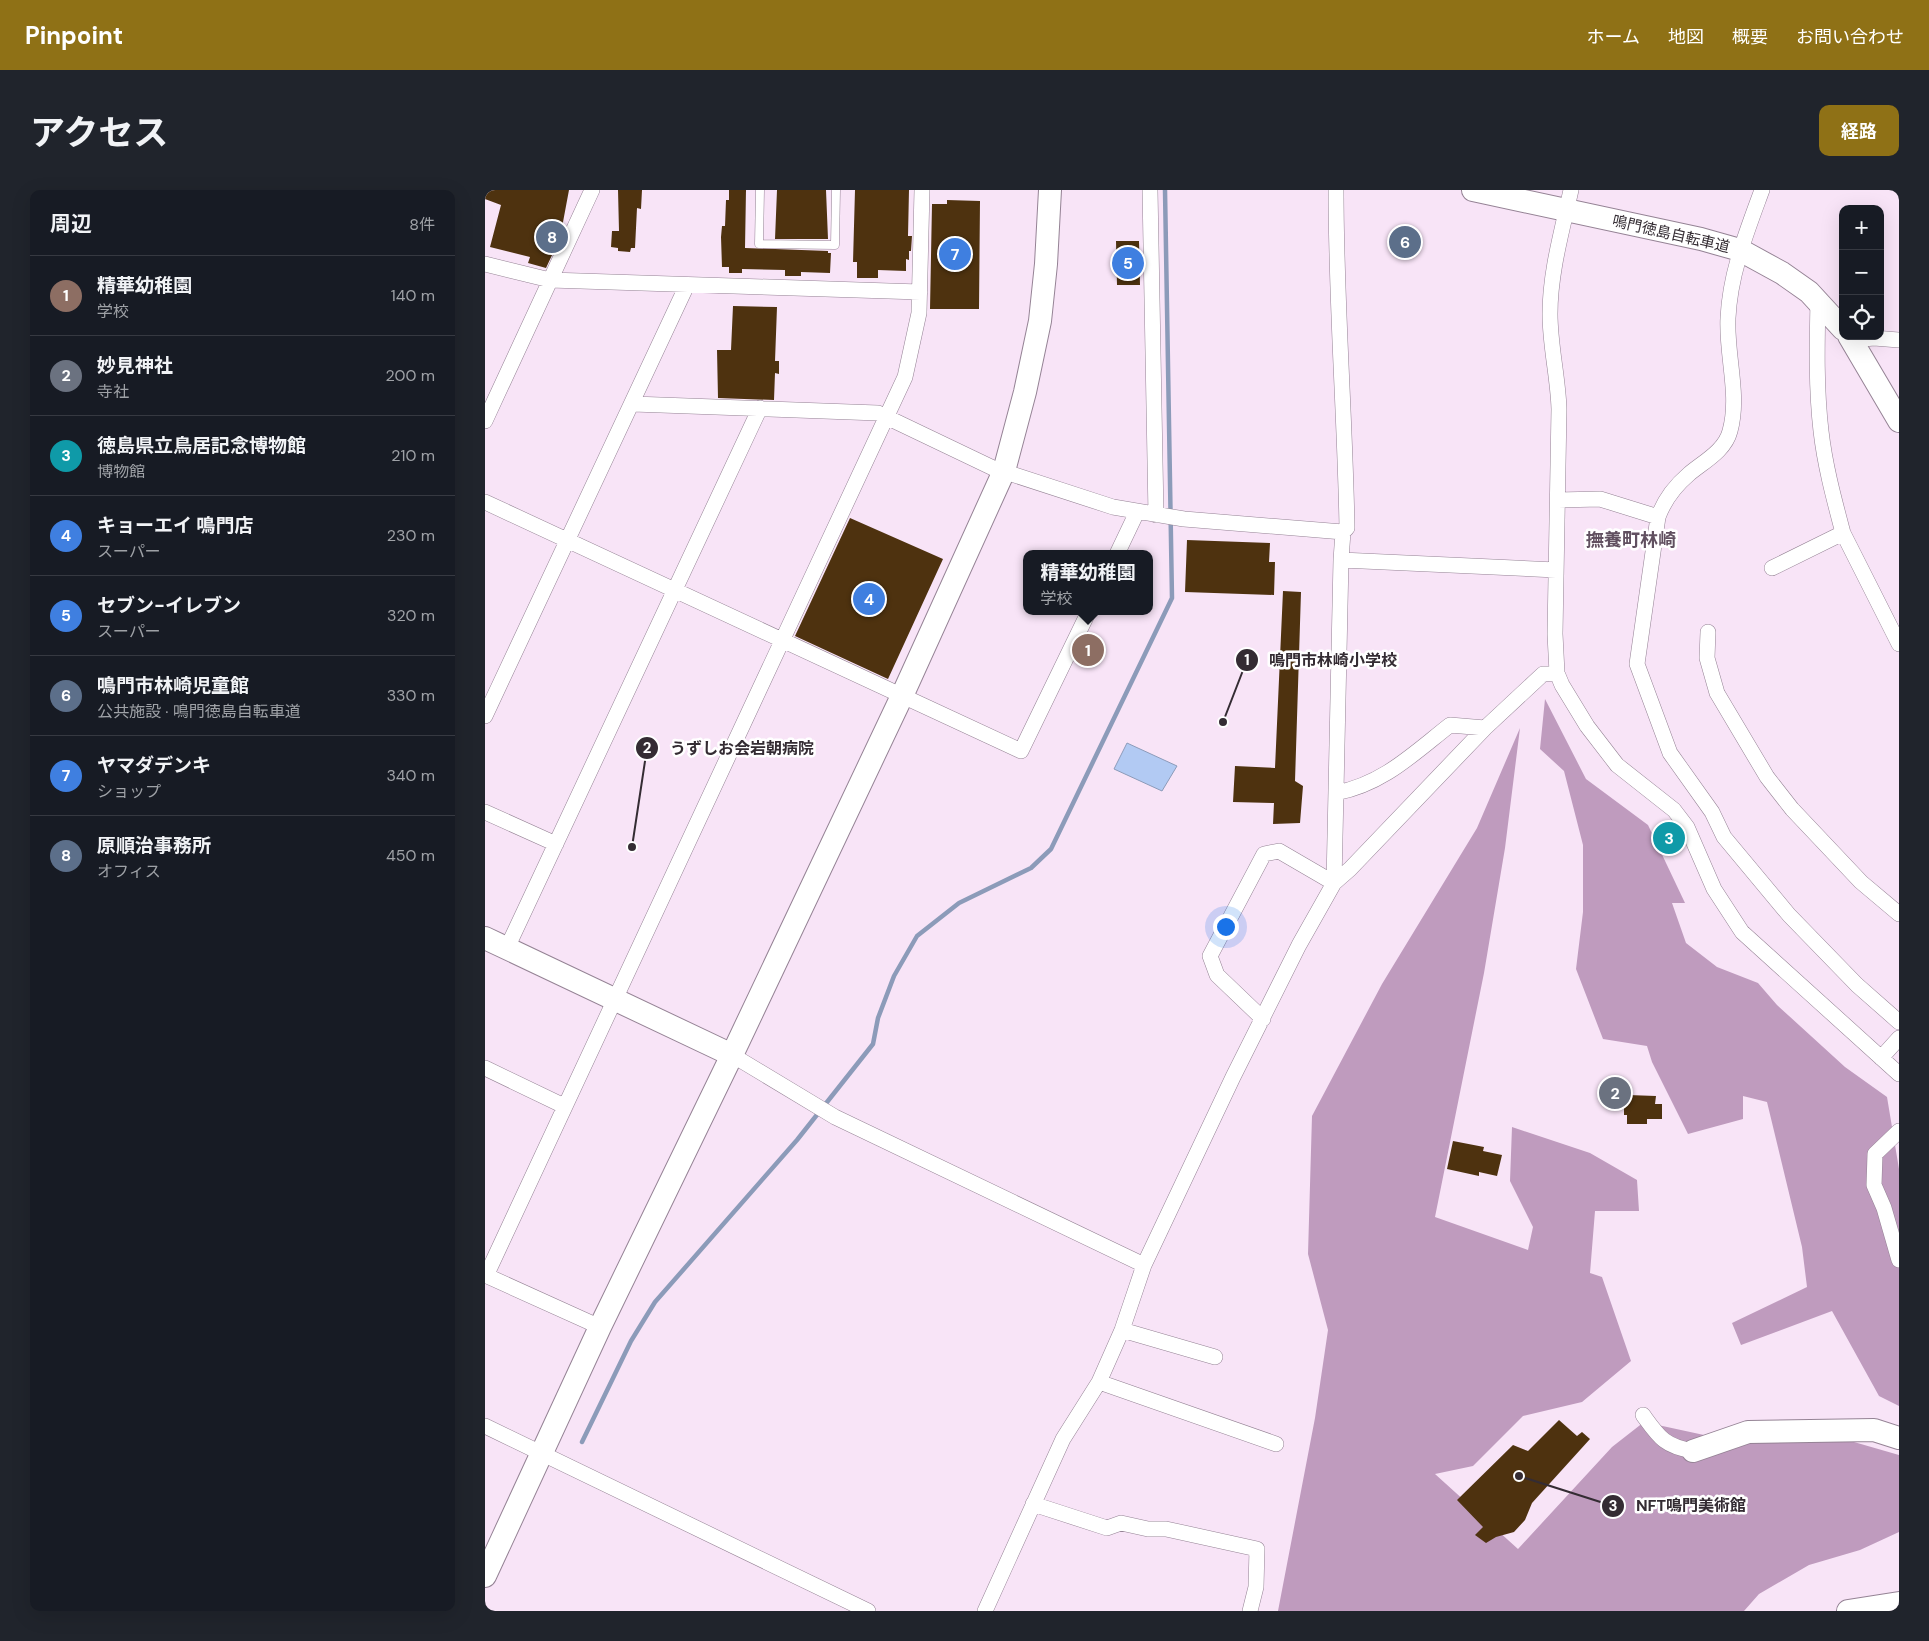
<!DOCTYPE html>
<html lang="ja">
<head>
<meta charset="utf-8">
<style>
	:root { --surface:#171b24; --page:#20242c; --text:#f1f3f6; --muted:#9ea1a6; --line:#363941; --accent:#8f7116 }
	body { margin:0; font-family:"DM Sans","Noto Sans JP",sans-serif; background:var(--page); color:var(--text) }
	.controls { position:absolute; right:15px; top:15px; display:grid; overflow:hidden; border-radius:10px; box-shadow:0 5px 20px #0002 }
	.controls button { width:45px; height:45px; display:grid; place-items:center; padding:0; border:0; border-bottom:1px solid var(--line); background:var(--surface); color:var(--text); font:25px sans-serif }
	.you { position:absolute; left:740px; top:736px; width:18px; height:18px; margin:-12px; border:4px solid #fff; border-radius:50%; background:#1a73e8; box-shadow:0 0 0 8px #1a73e833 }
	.badge { display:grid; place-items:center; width:32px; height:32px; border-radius:50%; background:var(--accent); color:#fff; font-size:16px; font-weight:700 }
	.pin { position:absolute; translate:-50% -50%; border:2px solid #fff; box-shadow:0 1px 5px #0006 }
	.popup { position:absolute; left:538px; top:360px; width:130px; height:65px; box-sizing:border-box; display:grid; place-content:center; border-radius:10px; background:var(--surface); filter:drop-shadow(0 1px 4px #0005); font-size:16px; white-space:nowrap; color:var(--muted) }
	.popup b { font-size:19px; color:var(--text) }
	.popup::after { content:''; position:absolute; left:50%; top:100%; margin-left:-10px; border:10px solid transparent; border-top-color:var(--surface) }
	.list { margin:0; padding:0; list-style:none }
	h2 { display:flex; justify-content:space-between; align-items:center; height:65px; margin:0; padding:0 20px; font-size:21px }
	h2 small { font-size:16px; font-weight:400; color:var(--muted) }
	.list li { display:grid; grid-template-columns:32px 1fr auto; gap:15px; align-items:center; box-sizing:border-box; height:80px; padding:0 20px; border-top:1px solid var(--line) }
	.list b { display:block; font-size:19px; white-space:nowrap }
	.list p { margin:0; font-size:16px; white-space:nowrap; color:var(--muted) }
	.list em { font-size:16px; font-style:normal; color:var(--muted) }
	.icon { flex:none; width:28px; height:28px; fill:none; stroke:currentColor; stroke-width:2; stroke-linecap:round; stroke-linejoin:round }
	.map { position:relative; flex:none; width:1414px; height:1421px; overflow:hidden; border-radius:10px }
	header { display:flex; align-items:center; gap:30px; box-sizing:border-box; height:70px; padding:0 25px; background:var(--accent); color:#fff }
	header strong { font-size:24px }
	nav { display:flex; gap:28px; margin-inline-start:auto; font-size:18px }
	.intro { display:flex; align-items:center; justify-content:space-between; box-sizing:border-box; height:120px; padding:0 30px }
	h1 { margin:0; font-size:35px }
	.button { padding:12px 22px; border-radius:10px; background:var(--accent); color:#fff; font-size:18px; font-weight:700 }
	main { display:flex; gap:30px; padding:0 30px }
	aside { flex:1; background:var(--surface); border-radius:10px; box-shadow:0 5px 20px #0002 }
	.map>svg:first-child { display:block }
	.forest { fill:#bf9bbe }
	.water { fill:#b2caf3; stroke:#8c9bb9 }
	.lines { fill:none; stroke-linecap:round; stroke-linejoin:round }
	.stream { stroke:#8c9bb9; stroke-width:4.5 }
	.building { fill:#4e320f }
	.lane-casing { stroke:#958395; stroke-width:9 }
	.street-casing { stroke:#958395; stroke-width:16 }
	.secondary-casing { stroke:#958395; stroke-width:24 }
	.lane { stroke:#fff; stroke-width:8 }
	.street { stroke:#fff; stroke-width:15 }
	.secondary { stroke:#fff; stroke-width:22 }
	.labels { text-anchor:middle; stroke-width:5; stroke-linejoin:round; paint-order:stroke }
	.street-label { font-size:15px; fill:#342c33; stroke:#fff }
	.quarter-label { font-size:18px; font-weight:bold; fill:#615060; stroke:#fff }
	.leader { fill:none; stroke:#342c33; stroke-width:2 }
	.callout-dot { fill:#342c33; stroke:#fff; stroke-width:2 }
	.mark-label { font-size:15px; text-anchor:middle; font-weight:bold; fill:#fff }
	.callout-label { font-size:16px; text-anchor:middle; font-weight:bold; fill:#342c33; stroke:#fff; stroke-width:5; stroke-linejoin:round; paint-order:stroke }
</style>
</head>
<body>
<header>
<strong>Pinpoint</strong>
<nav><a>ホーム</a><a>地図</a><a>概要</a><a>お問い合わせ</a></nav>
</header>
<div class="intro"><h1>アクセス</h1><a class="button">経路</a></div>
<main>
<aside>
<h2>周辺<small>8件</small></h2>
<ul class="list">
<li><span class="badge" style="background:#8d6e63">1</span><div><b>精華幼稚園</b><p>学校</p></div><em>140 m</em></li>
<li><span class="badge" style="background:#6b7280">2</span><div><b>妙見神社</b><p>寺社</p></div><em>200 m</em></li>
<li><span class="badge" style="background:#0f9aa8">3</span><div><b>徳島県立鳥居記念博物館</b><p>博物館</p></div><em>210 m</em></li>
<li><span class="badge" style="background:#3f7fe0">4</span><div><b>キョーエイ 鳴門店</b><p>スーパー</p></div><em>230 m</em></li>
<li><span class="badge" style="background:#3f7fe0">5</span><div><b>セブン-イレブン</b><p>スーパー</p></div><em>320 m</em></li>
<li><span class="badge" style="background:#5c6f8a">6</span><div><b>鳴門市林崎児童館</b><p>公共施設 · 鳴門徳島自転車道</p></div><em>330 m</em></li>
<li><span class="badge" style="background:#3f7fe0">7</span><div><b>ヤマダデンキ</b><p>ショップ</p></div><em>340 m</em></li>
<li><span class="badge" style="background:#5c6f8a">8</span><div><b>原順治事務所</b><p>オフィス</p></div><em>450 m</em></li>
</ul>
</aside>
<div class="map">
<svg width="1414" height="1421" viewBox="0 0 1414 1421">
	<rect width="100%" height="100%" fill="#f8e4f7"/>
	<!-- forest -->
	<path class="forest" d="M1060,509l41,80 62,46 37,78h-13l14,40 31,24 41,16 19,22 68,62 42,30 12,72v237l-20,-10 -47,-85 -91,34 -9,-22 75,-36 -5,-40 -35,-145 -24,-6v23l-55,15 -36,-72 -5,-16 -44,-7 -27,-70 7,-57v-67l-19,-74 -24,-22z
		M1035,538l-15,120 -21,125 -49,244 93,33 5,-23 -23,-46 2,-54 78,26 47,27 2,31h-44l-5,62 12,4 29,84 -49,41 -59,14 -50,50 -38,8 83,75 94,-102 32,-25 60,13 143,5 52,15v77l-39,18 -51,15 -50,29 -15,17h-466l37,-193 13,-88 -20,-76 4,-138 70,-132 95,-156z"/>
	<!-- water -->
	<path class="water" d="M642,553l50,23 -15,25 -48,-22z"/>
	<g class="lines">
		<!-- stream -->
		<path class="stream" d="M97,1252l49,-101 24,-39 142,-162 76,-96 5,-26 16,-42 23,-40 42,-33 72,-35 20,-19 121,-251 -7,-408"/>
	</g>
	<!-- building -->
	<path class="building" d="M0,0h84l-9,48 -14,30 -18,-5 2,-6 -40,-10 11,-42 -16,-6z
		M133,0h24l-1,19 -4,-1 -2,40h-4l-1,4 -12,-1v-3l-7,-1 1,-16h7z
		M244,0h17l-1,58 83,3v2h3l-1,20 -29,-1v4h-16v-6l-43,-1v4h-13v-6h-7l-1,-30 1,-11h3l1,-26h3z
		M292,0h49l2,49h-53z
		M370,0h54l-1,46h4l-1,15h-2v9l-3,-1v12l-28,-1v8h-21v-16h-4z
		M462,10l33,1 -1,108h-49l2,-105h15z
		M631,51h23l1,44h-23z
		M248,116l44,1 -2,54h4v13l-4,-1 -1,27 -56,-2 -1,-48h14z
		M365,328l93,41 -55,120 -93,-43z
		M702,350l83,3 -1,19h6l-1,33 -89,-3z
		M798,401l18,1 -6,189 8,5 -3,37 -27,1 1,-21 -41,-1 2,-36 40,2z
		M1143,905l28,1 -1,8h7v15h-15v5h-20v-9h-3v-13l4,1z
		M968,951l31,6 -1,4 19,4 -5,21 -18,-4v4l-32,-7z
		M1074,1230l18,16 5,-4 8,7 -58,64 -7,17 -11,12 -18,5 -10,6 -11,-8 8,-8 -26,-27 56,-55 15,6z"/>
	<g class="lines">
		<!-- lane casing -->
		<g class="lane-casing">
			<path id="lane" d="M275,0l-1,54 76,1 1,-55"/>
		</g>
		<!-- street casing -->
		<g class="street-casing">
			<path id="street" d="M665,0l6,325
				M1086,0c-9,41 -21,82 -21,124 0,32 8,63 9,95l-4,225 2,39 5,12 25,41 30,39 57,45 13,17 27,62 28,43 157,142
				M1277,0c-15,41 -32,83 -34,128 -2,37 12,77 2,113 -5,20 -27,31 -41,43 -13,11 -25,27 -31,43l-21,147 33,89 42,59 12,25 65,78 68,70 42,37
				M0,74l65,16 370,12
				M1333,111c-1,43 -2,87 3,130 4,35 13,68 22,102
				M1368,150l21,-2 25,2
				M148,214l245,9 115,55 120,39 71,12 159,13
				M0,231l107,-231
				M1073,310l42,-1 58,18
				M0,312l536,249 68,-140
				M632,364l20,-42
				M856,370l215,10
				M1287,378l71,-35 56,111
				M1223,442l-1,26 10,35 50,84 25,32 69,73 38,32
				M0,526l202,-431
				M851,603c47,-9 77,-39 114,-68l35,3
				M0,622l71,32
				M849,693l7,-323 2,-28 4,-4c-2,-113 -11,-225 -11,-338
				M22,758l253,-540
				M778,829l-46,-44 -7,-19 54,-102 15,-3 55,32
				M247,865l103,62 309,148
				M1396,868l18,-20
				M0,878l79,38
				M1414,941l-24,23 -1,31 10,23 15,52
				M0,1085l115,52
				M1,1086l419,-899 14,-64 3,-123
				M637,1140l93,27
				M614,1192l177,62
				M1158,1225c16,22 21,31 50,36
				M0,1236l383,185
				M548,1314l74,24 14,-5 27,6h18l91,20 -1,38 -6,24
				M500,1421l78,-172 36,-57 23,-52 22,-65 89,-188 66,-132 35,-62 16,-14 135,-141 58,-54 14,-1"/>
		</g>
		<!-- secondary casing -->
		<g class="secondary-casing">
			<path id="secondary" d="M988,0l228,49 39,11 42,23 27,19 34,37
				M1364,146l50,85
				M0,748l247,117
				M1208,1261l55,-19 126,-2 25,8
				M0,1386l115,-249 132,-272 170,-359 102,-225 21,-79 15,-71 6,-57 4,-74
				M1363,1421l51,-8"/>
		</g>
		<!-- lane -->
		<use href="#lane" class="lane"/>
		<!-- street -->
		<use href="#street" class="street"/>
		<!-- secondary -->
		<use href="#secondary" class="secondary"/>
	</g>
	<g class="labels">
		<!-- street labels -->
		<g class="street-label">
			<text transform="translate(1186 44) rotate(13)" y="5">鳴門徳島自転車道</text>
		</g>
		<!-- quarter labels -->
		<g class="quarter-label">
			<text x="1146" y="356">撫養町林崎</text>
		</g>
	</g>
	<!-- callouts -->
	<path class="leader" d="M738 532L762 470M147 657L162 558M1034 1286L1128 1316"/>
	<g class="callout-dot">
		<circle cx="738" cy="532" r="5"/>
		<circle cx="147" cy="657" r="5"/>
		<circle cx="1034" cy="1286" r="5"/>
		<circle cx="762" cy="470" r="12"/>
		<circle cx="162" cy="558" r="12"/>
		<circle cx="1128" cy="1316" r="12"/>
	</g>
	<g class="mark-label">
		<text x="762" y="475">1</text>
		<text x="162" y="563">2</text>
		<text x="1128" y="1321">3</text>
	</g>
	<g class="callout-label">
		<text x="848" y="476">鳴門市林崎小学校</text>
		<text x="257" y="564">うずしお会岩朝病院</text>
		<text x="1206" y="1321">NFT鳴門美術館</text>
	</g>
</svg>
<div class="controls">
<button>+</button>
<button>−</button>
<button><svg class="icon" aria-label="locate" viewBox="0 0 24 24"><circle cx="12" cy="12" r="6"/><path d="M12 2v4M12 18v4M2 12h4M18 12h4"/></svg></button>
</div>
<div class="you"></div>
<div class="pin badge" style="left:603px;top:460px;background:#8d6e63">1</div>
<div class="popup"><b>精華幼稚園</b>学校</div>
<div class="pin badge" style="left:1130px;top:903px;background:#6b7280">2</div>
<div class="pin badge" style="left:1184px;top:648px;background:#0f9aa8">3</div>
<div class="pin badge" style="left:384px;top:409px;background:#3f7fe0">4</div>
<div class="pin badge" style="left:643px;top:73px;background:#3f7fe0">5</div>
<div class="pin badge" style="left:920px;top:52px;background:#5c6f8a">6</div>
<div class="pin badge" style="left:470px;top:64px;background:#3f7fe0">7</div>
<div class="pin badge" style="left:67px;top:47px;background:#5c6f8a">8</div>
</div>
</main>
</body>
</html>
